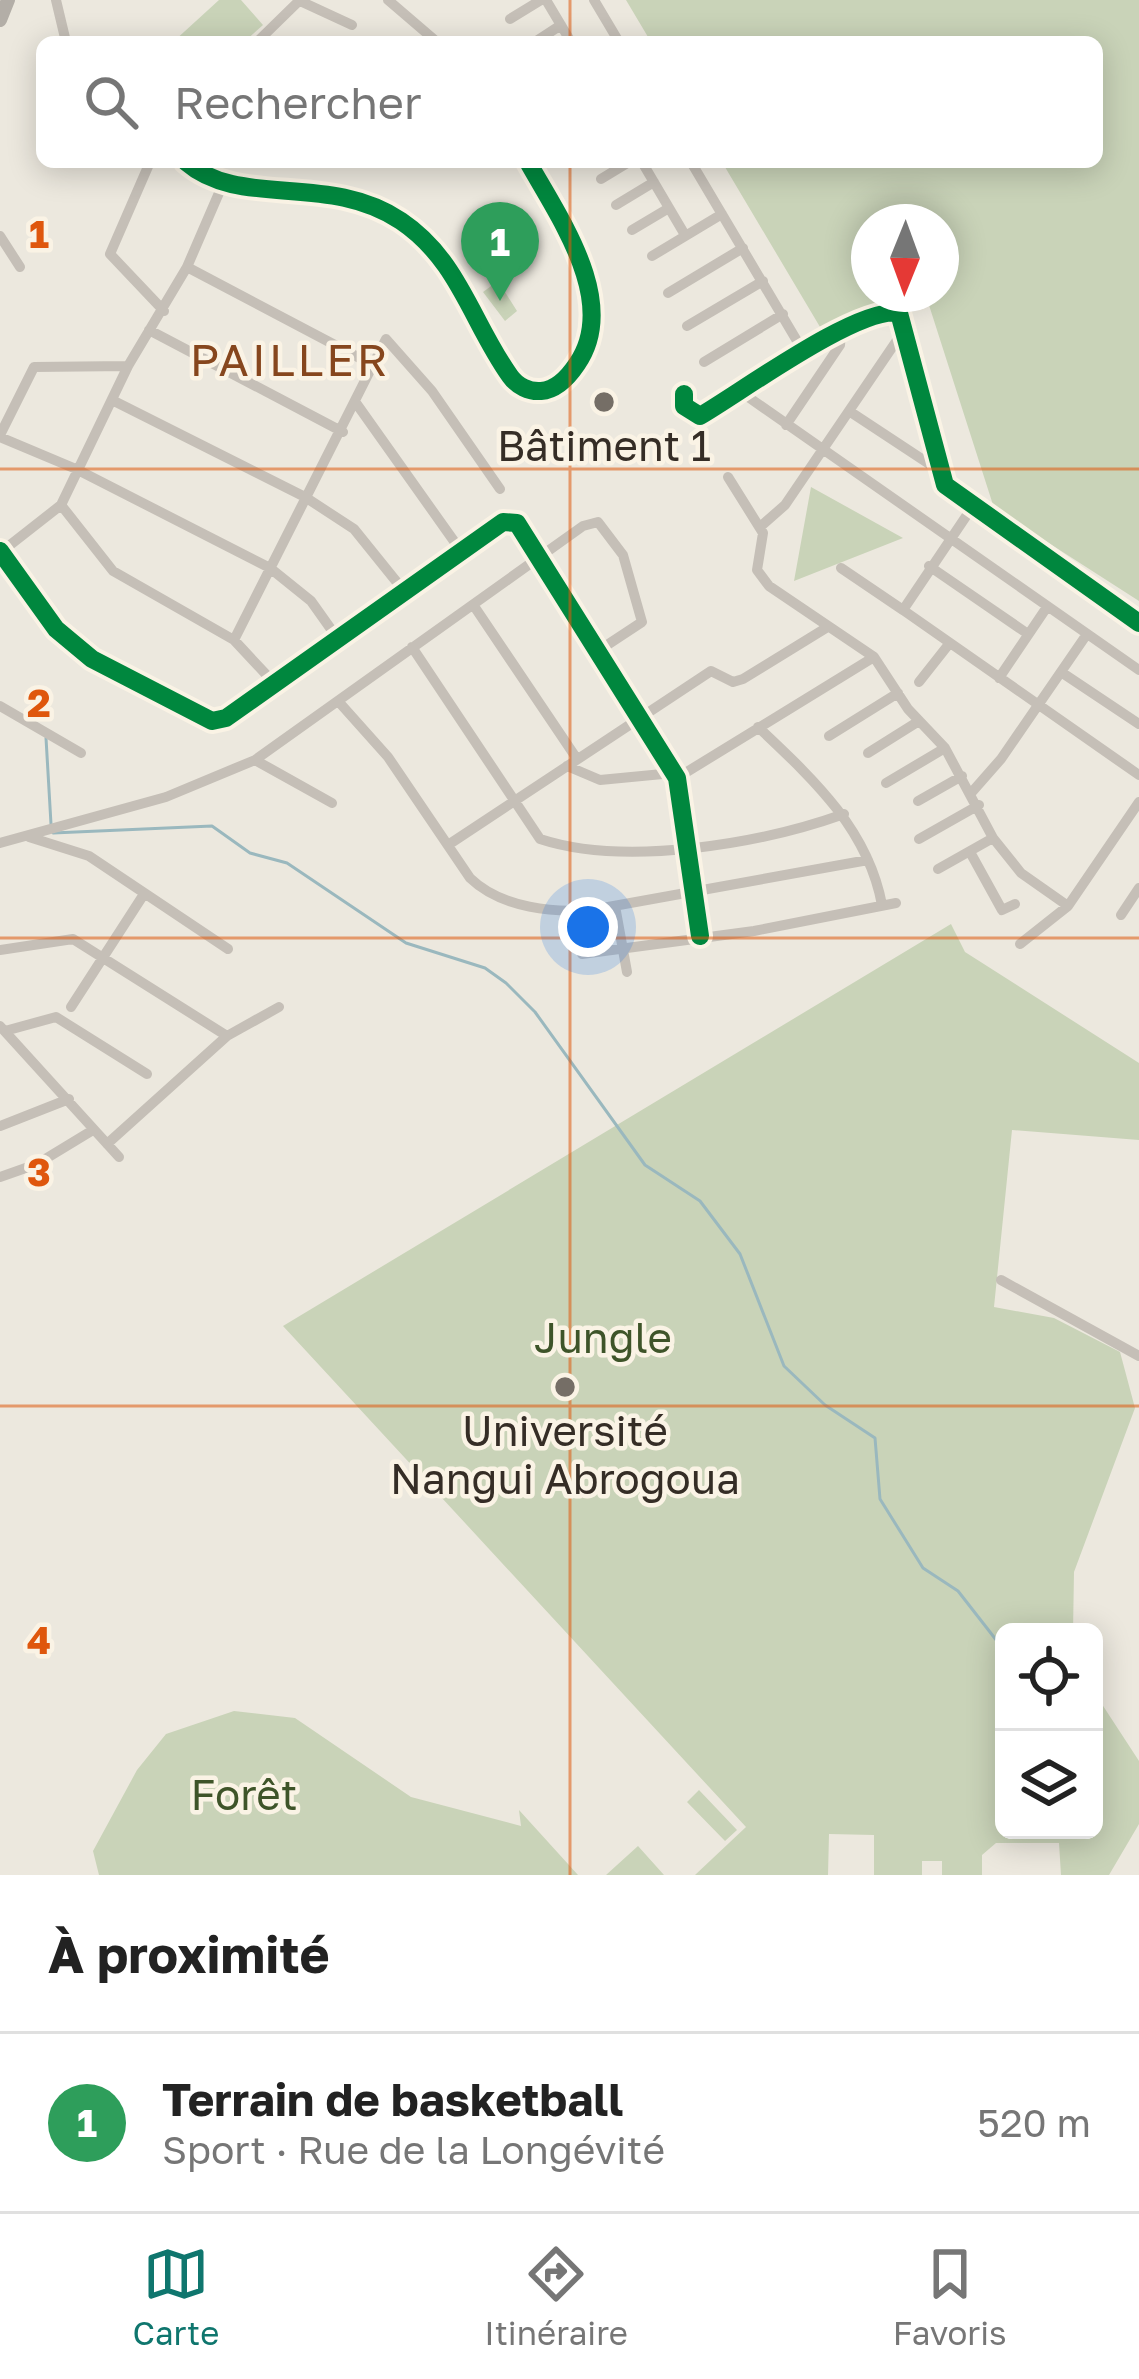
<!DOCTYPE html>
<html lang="fr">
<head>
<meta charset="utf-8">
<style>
	:root { --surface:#fff; --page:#f6f6f6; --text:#222; --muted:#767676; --line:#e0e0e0; --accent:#0f766e }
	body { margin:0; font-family:"Golos Text",sans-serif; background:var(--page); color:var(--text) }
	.controls { position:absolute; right:36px; bottom:36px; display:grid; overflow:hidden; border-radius:18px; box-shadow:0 6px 30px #0003 }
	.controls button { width:108px; height:108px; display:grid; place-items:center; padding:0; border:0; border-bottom:3px solid var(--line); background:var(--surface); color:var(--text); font:60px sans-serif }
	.compass { position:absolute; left:851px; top:204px; width:108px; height:108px; border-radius:50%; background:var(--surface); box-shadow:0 6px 30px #0003; rotate:181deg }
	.you { position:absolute; left:588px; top:927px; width:42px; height:42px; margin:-30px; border:9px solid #fff; border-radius:50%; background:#1a73e8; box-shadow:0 0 0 18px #1a73e833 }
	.badge { display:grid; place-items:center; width:78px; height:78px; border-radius:50%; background:var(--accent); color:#fff; font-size:39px; font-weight:700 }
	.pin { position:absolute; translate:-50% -99px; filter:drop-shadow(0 3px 6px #0008) }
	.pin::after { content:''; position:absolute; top:63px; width:42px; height:36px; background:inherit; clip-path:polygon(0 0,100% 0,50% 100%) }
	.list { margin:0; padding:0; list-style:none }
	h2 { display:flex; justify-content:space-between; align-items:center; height:156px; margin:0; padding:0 48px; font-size:51px }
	h2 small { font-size:39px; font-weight:400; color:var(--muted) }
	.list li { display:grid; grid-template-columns:78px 1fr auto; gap:36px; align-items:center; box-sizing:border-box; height:180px; padding:0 48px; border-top:3px solid var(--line) }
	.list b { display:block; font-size:45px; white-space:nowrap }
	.list p { margin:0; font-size:39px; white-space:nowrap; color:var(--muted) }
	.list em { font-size:39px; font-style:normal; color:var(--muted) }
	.icon { flex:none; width:66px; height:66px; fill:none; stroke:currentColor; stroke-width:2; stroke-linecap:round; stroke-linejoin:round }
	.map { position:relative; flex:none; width:1139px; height:1875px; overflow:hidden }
	.search { position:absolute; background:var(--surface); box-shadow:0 6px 30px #0003; left:36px; right:36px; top:36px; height:132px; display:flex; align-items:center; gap:30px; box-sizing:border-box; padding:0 42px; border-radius:18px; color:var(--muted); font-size:45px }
	.sheet { height:336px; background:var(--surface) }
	nav { display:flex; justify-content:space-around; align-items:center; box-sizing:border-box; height:168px; border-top:3px solid var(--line); background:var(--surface); font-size:33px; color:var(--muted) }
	nav a { display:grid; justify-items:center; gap:6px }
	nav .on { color:var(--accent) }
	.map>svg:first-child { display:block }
	.green { fill:#c9d3b8; fill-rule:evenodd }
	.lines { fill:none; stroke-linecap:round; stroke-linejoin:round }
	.stream { stroke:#9ab8be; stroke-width:3 }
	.minor { stroke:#c5bfb7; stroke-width:10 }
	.major { stroke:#b3aea7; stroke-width:14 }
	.cycleway-casing { stroke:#faf3e5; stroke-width:26 }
	.cycleway { stroke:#00873e; stroke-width:18 }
	.grid { fill:none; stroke:#df570d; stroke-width:3; stroke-opacity:0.55 }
	.poi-dot { fill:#756e66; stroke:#faf3e5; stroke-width:4.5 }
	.labels { text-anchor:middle; stroke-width:9; stroke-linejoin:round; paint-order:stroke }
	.poi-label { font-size:42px; fill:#352d26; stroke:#faf3e5 }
	.park-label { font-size:42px; fill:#3e5429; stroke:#faf3e5 }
	.neighbourhood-label { font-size:45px; letter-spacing:3px; fill:#86461d; stroke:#faf3e5 }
	.grid-label { font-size:39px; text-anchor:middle; font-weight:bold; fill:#df570d; stroke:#faf3e5; stroke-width:9; stroke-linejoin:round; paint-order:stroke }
</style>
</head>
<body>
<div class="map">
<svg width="1139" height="1875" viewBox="0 0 1139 1875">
	<rect width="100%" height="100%" fill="#ece8de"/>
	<!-- green -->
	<path class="green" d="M219,0h22l22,25 -19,17h-71z
		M626,0h513v601l-145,-93 -66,-206 -105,30 -101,-170h375v-120h-446zM869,222h72v72h-72z
		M498,281l19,30 -12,10 -22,-29z
		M811,487l92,51 -109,43z
		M951,924l14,28 174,111v77l-127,-10 -18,177 60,11 66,34 15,56 -61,164 -1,60h-69v198h90v-138l45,69v63l-30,51h-48l-2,-32h-63l-14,12v20h-40v-14h-20v14h-48v-40l-45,-1 -1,41h-133l51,-48 -463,-501z
		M234,1711l61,7 116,79 110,29 -2,-16 59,65h-479l-6,-24 44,-81 29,-36z
		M699,1790l38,40 -12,11 -38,-39z
		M638,1846l26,29h-58z"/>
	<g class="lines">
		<!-- stream -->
		<path class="stream" d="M46,738l5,86
			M53,833l159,-7 38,27 37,10 119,80 79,25 21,15 29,29 110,153 55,36 40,53 44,112 41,39 50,33 5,61 43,69 35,23 46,59"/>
		<!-- minor -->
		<path class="minor" d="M56,0l10,42
			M388,0l49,42
			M546,0l25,42
			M594,0l25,42
			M300,1l52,24
			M510,19l31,-19
			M257,42l43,-42
			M535,42l26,-17
			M150,162l-40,92 54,57
			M186,162c54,47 142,10 215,59 58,39 71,102 109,155 7,10 19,16 31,15 15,-1 28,-15 36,-27 43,-62 -19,-148 -49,-202
			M642,162l43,73
			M691,162l112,189
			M601,179l28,-17
			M616,205l38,-23
			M632,230l37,-22
			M0,236l20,31
			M652,256l70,-42
			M187,267l184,97
			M668,293l75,-45
			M687,326l76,-45
			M149,330l194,102
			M704,362l79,-48
			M741,392l398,278
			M684,394v12l16,10c40,-23 158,-110 199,-103l46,172 194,138
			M112,400l193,97 49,32 50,62
			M356,403l105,148
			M849,411l91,60
			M786,425l54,-80 1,-13
			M0,435l34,-68 94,-1
			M0,437l76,32 194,99 41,33 27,38
			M728,477l35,56 -6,37 12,16 105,71 34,52 37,39 48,90 28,35 47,33
			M61,505l52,66 121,69 41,44
			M973,506l-70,104 236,165
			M760,527l25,-22 121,-178
			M0,551l56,78 36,30 120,62 14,-3 277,-196 14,1 160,255 23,158
			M1,552l60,-47 67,-139 59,-99 35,-81
			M929,566l99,68
			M841,568l62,42
			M474,606l101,150
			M234,640l152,-301 46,52 68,98
			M412,647l128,192c85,28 220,5 304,-25
			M1061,672l78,52
			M999,678l48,-71
			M919,682l30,-38
			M338,701l50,56 82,121c31,30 85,36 127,31l271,-49
			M0,706l81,47
			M758,727c55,52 110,102 124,178
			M829,736l69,-43
			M868,753l51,-32
			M255,760l77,43
			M567,766l33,14 73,-7
			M677,778l197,-121
			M886,783l59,-35
			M972,792l29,-33 86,-125
			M918,801l44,-25
			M29,837l60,19 139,93
			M919,839l60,-34
			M0,843l166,-46 89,-37 328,-234 15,-4 25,33 19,67 -44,29
			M448,845l263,-174 22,11 10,-3 83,-51
			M970,852l32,58 13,-6
			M938,869l55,-31
			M615,906l12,66
			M1121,915l18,-27
			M1020,944l48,-38 71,-104
			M0,950l73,-11 154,97 52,-29
			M582,954l172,-23 142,-28
			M71,1007l73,-113
			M0,1026l119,131
			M5,1031l51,-14 91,57
			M0,1126l69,-27
			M107,1144l120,-108
			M0,1177l37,-13 56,-34
			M1001,1280l138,76"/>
		<!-- major -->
		<path class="major" d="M0,20l8,-20"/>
		<!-- cycleway casing -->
		<g class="cycleway-casing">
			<path id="cycleway" d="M186,162c54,47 142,10 215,59 58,39 71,102 109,155 7,10 19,16 31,15 15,-1 28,-15 36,-27 43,-62 -19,-148 -49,-202
				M684,394v12l16,10c40,-23 158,-110 199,-103l46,172 194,138
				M0,551l56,78 36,30 120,62 14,-3 277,-196 14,1 160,255 23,158"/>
		</g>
		<!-- cycleway -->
		<use href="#cycleway" class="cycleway"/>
	</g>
	<!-- grid -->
	<path class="grid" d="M570,0v42M570,162v1713M0,469h1139M0,938h1139M0,1406h1139"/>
	<!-- markers -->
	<g class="poi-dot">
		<circle cx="604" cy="402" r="12"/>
		<circle cx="565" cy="1387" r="12"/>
	</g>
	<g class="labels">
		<!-- poi labels -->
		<g class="poi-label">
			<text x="604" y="461">Bâtiment 1</text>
			<text x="565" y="1446">Université<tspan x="565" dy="48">Nangui Abrogoua</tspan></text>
		</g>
		<!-- park labels -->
		<g class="park-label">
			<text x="603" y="1353">Jungle</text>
			<text x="244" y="1810">Forêt</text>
		</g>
		<!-- neighbourhood labels -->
		<g class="neighbourhood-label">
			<text x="290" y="376">PAILLER</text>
		</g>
	</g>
	<g class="grid-label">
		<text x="39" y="248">1</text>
		<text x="39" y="717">2</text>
		<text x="39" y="1186">3</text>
		<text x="39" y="1654">4</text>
	</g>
</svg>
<div class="controls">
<button><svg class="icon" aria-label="locate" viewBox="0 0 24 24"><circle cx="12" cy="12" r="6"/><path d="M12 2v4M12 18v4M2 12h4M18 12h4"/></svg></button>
<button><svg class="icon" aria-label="layers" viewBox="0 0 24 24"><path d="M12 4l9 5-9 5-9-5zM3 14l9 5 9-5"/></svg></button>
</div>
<svg class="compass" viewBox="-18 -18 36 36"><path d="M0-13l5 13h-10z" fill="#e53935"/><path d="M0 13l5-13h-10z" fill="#767676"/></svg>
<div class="you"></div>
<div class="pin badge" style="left:500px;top:301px;background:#2e9e5b">1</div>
<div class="search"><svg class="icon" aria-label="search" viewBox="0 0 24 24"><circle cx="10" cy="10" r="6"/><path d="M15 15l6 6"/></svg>Rechercher</div>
</div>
<section class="sheet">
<h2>À proximité<small></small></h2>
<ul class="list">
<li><span class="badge" style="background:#2e9e5b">1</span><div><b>Terrain de basketball</b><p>Sport · Rue de la Longévité</p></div><em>520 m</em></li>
</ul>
</section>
<nav>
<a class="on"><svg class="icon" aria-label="map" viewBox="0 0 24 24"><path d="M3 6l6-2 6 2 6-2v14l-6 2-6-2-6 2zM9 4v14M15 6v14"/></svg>Carte</a>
<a><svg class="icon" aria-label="directions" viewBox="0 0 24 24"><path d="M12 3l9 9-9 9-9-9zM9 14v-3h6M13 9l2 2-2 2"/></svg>Itinéraire</a>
<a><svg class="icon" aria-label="saved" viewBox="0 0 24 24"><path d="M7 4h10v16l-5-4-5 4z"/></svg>Favoris</a>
</nav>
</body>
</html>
